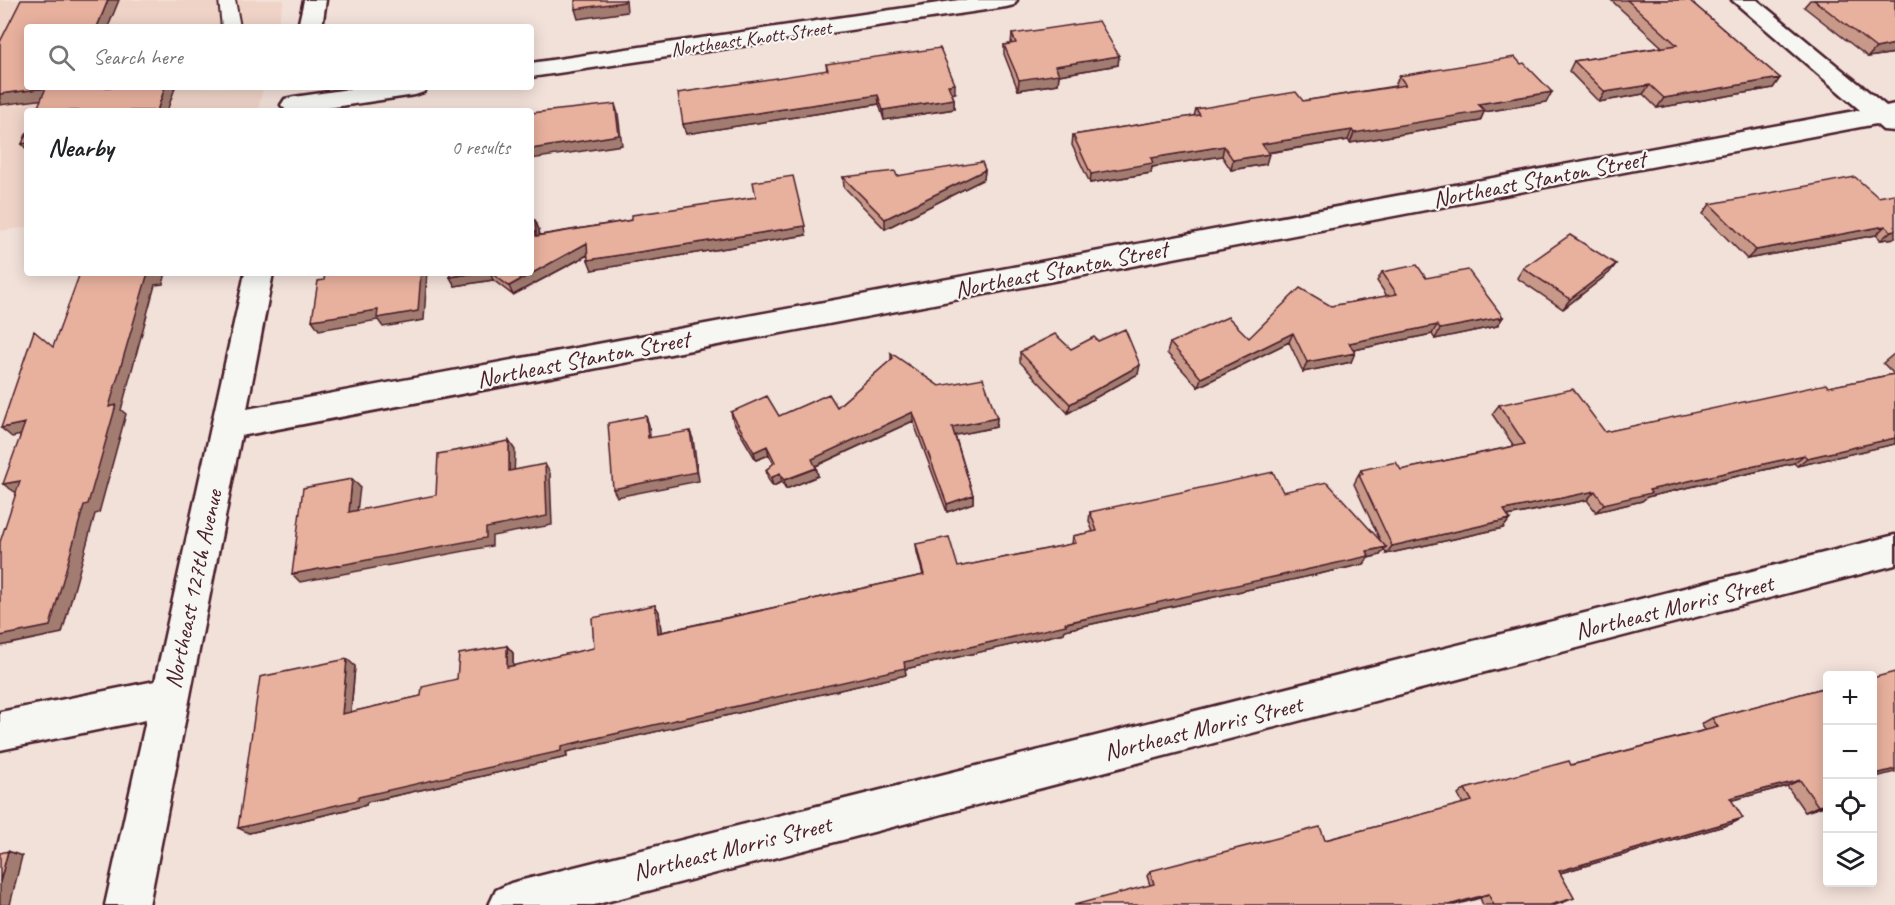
<!DOCTYPE html>
<html lang="en">
<head>
<meta charset="utf-8">
<style>
	:root { --surface:#fff; --page:#f6f6f6; --text:#202124; --muted:#757577; --line:#e0e0e0 }
	body { margin:0; font-family:Caveat,sans-serif; background:var(--page); color:var(--text) }
	.controls { position:absolute; right:18px; bottom:18px; display:grid; overflow:hidden; border-radius:6px; box-shadow:0 3px 15px #0003 }
	.controls button { width:54px; height:54px; display:grid; place-items:center; padding:0; border:0; border-bottom:2px solid var(--line); background:var(--surface); color:var(--text); font:30px sans-serif }
	.list { margin:0; padding:0; list-style:none }
	h2 { display:flex; justify-content:space-between; align-items:center; height:78px; margin:0; padding:0 24px; font-size:26px }
	h2 small { font-size:20px; font-weight:400; color:var(--muted) }
	.icon { flex:none; width:33px; height:33px; fill:none; stroke:currentColor; stroke-width:2; stroke-linecap:round; stroke-linejoin:round }
	.map { position:relative; flex:none; width:1895px; height:905px; overflow:hidden }
	.search { position:absolute; background:var(--surface); box-shadow:0 3px 15px #0003; left:24px; top:24px; width:510px; height:66px; display:flex; align-items:center; gap:15px; box-sizing:border-box; padding:0 21px; border-radius:6px; color:var(--muted); font-size:22px }
	.panel { position:absolute; background:var(--surface); box-shadow:0 3px 15px #0003; left:24px; top:108px; width:510px; height:168px; border-radius:6px }
	.map>svg:first-child { display:block }
	.built { fill:#efd3c7 }
	.lines { fill:none; stroke-linecap:round; stroke-linejoin:round }
	.lane-casing { stroke:#4a1f2b; stroke-width:4 }
	.street-casing { stroke:#4a1f2b; stroke-width:5 }
	.lane { fill:#f6f6f2; fill-rule:evenodd }
	.street { fill:#f6f6f2; fill-rule:evenodd }
	.wall { fill:#c89888; stroke:#4a1f2b; stroke-width:1.5 }
	.shaded-wall { fill:#a27c6f; stroke:#4a1f2b; stroke-width:1.5 }
	.building { fill:#e8b19e; stroke:#4a1f2b; stroke-width:1.5 }
	.labels { text-anchor:middle; stroke-width:4.5; stroke-linejoin:round; paint-order:stroke }
	.far-street-label { font-size:20px; fill:#4a1f2b; stroke:#f6f6f2 }
	.street-label { font-size:24px; fill:#4a1f2b; stroke:#f6f6f2 }
</style>
</head>
<body>
<div class="map">
<svg width="1895" height="905" viewBox="0 0 1895 905">
	<rect width="100%" height="100%" fill="#f2e1d9"/>
	<filter id="ink" filterUnits="userSpaceOnUse"><feTurbulence type="fractalNoise" baseFrequency=".0167" numOctaves="2"/><feDisplacementMap in="SourceGraphic" scale="12" xChannelSelector="R" yChannelSelector="G"/><feConvolveMatrix kernelMatrix="1 2 1 2 8 2 1 2 1" color-interpolation-filters="sRGB"/></filter>
	<g filter="url(#ink)">
		<!-- built -->
		<path class="built" d="M0,0h284l-7,27h-250v60h236l-5,24h-231v116l-27,4z"/>
		<g class="lines">
			<!-- lane casing -->
			<g class="lane-casing">
				<path id="lane" d="M219,0h16l5,27h-18z"/>
			</g>
			<!-- street casing -->
			<g class="street-casing">
				<path id="street" d="M304,0h22l-4,27h-24z
					M959,0h58l-3,5 -8,2 -475,70v-14z
					M1732,0h25l129,106 9,-2v27l-12,-1 -7,-6 -1635,312 -92,469h-44l41,-185 -146,30v-38l155,-31 90,-408h28l-26,136 1613,-299z
					M363,87h64l-3,5 -9,3 -108,16h-20l-6,-6 4,-6 9,-2z
					M1895,535v30l-1301,340h-105l7,-15 15,-7z"/>
			</g>
			<!-- lane -->
			<use href="#lane" class="lane"/>
			<!-- street -->
			<use href="#street" class="street"/>
		</g>
		<!-- wall -->
		<path class="wall" d="M1611,0h78l91,78 -7,10 -116,20 -14,-14 -44,8 -30,-31 5,-10 88,-14z
			M1810,0h85v53l-27,4 -64,-50z
			M1012,34l107,22 -1,9 -59,10 -1,9 -40,6 -14,-36v-9l7,-1z
			M826,64l129,29 -3,1 2,5v10l-70,11 -5,-16 -193,30 -3,-10 144,-54z
			M1399,76l147,26 -62,10 -4,9 -130,22 -2,-3 -80,13 -2,11 -35,6 -9,-14 -70,11 -1,6 -61,10 -18,-38 1,-10 121,-19 2,-7 107,-8 92,-15z
			M985,170l-1,9 -99,50 -41,-42 -1,-10 54,-1z
			M756,197l50,38 -214,35 -4,-15 -75,40 -20,-15 -38,6 -5,-9v-4h81l4,-53 4,10 1,5 92,-15z
			M1878,197l17,41 -14,2 -5,-5 -129,24 -44,-45 7,-10z
			M1616,264l-7,9 -46,36 -46,-31 6,-10z
			M1382,272l44,6 77,39 -6,9 -62,13 -3,-5 -78,16 -3,12 -48,10 -14,-30 -91,45 -31,-34 3,-10 79,-5 82,-32 56,-10 -10,-15z
			M1098,341l40,33 -70,39 -48,-51v-10l51,-3z
			M891,353l48,33 58,32 -1,9 -41,8 18,60v8l-26,9 -34,-91 -97,45 2,10 -32,13 -4,-7 -9,4 -5,-7 -2,-9 8,-6 -5,-9 -13,5 -23,-39 -2,-9 48,4 58,-9 54,-47z
			M1894,354h1v90l-98,22 -3,-3 -147,34 -5,4 -46,11 -9,-12 -79,16 2,3 -7,9 -117,26 -2,-5 -4,6 -12,3 -4,6 -299,66 -1,3 -159,36 1,6 -340,77 1,5 -200,45 -1,3 -117,28 106,-167 -4,46 70,-16 36,-17 50,-33 6,7v13l81,-18 61,-43 4,7 2,20 262,-57 -6,-23 -1,-8 42,23 114,-23 1,-8 20,-4 -4,-11 1,-9 193,-20 98,50 -27,-58 2,-4v-1l5,-9h40l113,-24 -22,-32 7,-9 106,27 289,-58 -11,-11z
			M1827,687v118l-22,7 -18,-26 -56,14v24l-171,49 14,25 -19,7h-72l-3,-7 -330,-13 -3,-9 3,-5 175,-31 138,-36 -5,-9 7,-6 106,-24 134,-35 -4,-6 11,-6z"/>
		<!-- shaded-wall -->
		<path class="shaded-wall" d="M108,0h11l-11,27h-11z
			M626,0l1,12 -49,7 -3,-10z
			M1895,44v9l-27,4 8,-9z
			M1119,56l-1,9 -59,10 -1,9 -40,6 1,-10 36,-14z
			M1780,78l-7,10 -116,20 7,-10z
			M955,84v9l-7,1v-9z
			M1650,85l-7,9 -44,8 6,-10z
			M165,87h9l1,1 -8,23h-10z
			M46,88l8,10 -54,7v-11z
			M1552,92l-6,10 -62,10 -4,9 -130,22 4,-10 124,-29z
			M878,95l1,9 -193,30 -3,-10z
			M954,99v10l-70,11 -1,-10z
			M615,104l3,10 4,31 -91,14v-10z
			M1352,130l-4,10 -89,14 3,-10z
			M27,143v7l-5,-6z
			M1224,146l-2,10 -70,11 -1,6 -61,10 1,-9 60,-16z
			M1269,154l-3,10 -35,6 2,-10z
			M985,170l-1,9 -99,50v-10z
			M535,220l4,10 1,15 -4,-9z
			M805,226l1,9 -214,35 -4,-10z
			M1885,226l-9,9 -129,24 9,-9z
			M1895,230v8l-14,2 10,-9z
			M587,243l4,10 -78,42 -4,-9z
			M1616,264l-7,9 -46,36 7,-10z
			M155,273h11l-3,11 -8,1 -34,125 5,4 -27,99 -4,1 -33,119 -62,13v-10l147,-360z
			M421,273h6l-3,47 -41,7 -5,-7 -59,10 -7,-10z
			M475,273h15l3,7 -38,6 -5,-9z
			M1503,317l-6,9 -62,13 5,-10z
			M1437,325l-5,9 -88,18 5,-9z
			M1293,333l-4,9 -91,45 3,-9z
			M1355,353l-4,9 -48,10 4,-10z
			M1140,365l-2,9 -70,39 2,-9z
			M913,412v9l-100,46 -1,-8z
			M646,416l3,9 2,22 -3,-9z
			M997,418l-1,9 -44,9v-9z
			M25,423l11,9 -24,5 -11,-9z
			M690,431l3,8 6,42 -82,16 -4,-8z
			M1895,438v6l-98,22 10,-8z
			M509,441l6,9 -1,30 -5,-9z
			M767,446l2,9 -13,5 -2,-8z
			M1804,455l-10,8 -147,34 -5,4 -46,11 8,-8 45,-14z
			M545,464l5,9 2,52 -60,11v10l-192,36 -8,-8 194,-46z
			M816,468l2,8 -32,13 -2,-9z
			M780,473l2,9 -9,4 -2,-8z
			M352,479l8,8 -4,33 -7,-8z
			M20,481l12,8 -17,3 -12,-8z
			M1595,491l-8,9 -90,18 7,-8z
			M973,495v8l-26,9v-8z
			M1510,519l-7,9 -117,26 6,-8z
			M1386,547l-6,8 -12,3 -4,6 -299,66 -1,3 -159,36 1,6 -340,77 1,5 -200,45 -1,3 -117,28 -11,-5 120,-31 546,-135z
			M655,605l4,7 3,28 -4,-7z
			M507,646l6,7v21l-6,-7z
			M347,659l8,7 -5,54 -8,-6z
			M1895,769v3l-23,6v-3z
			M1800,780l-13,6 -69,18 12,-6z
			M1827,804v1l-22,7 13,-6z
			M1743,818l-12,6 -181,52 9,-5z
			M8,851l14,5 -12,49h-10v-23z
			M1488,894l-8,4 -25,7h-6z
			M1574,898l-10,4 -9,3h-5z"/>
		<!-- building -->
		<path class="building" d="M21,0h87l-11,27h-70v60h138l-8,24h-121l10,-23 -46,6v-52z
			M575,0h49v2l-49,7z
			M1627,0h62l91,78 -116,20 -14,-13 -45,7 -31,-31 103,-16z
			M1814,0h81v44l-19,4z
			M1099,21l20,35 -64,10 4,8 -40,6 -15,-35 12,-2 -4,-9z
			M940,48l15,36 -7,1 6,14 -71,11 -5,-15 -195,29 -5,-31 150,-23 -2,-6z
			M1515,57l6,7 3,-1 28,29 -74,12 7,7 -131,22 -2,-3 -90,14 7,10 -36,6 -9,-14 -73,12 2,5 -62,11 -18,-39 127,-20 -4,-6 100,-17 7,9 103,-16 -7,-9z
			M615,104l4,31 -88,14v-36z
			M27,132v11l-5,1z
			M982,162l3,8 -100,49 -42,-42 52,-6 2,5z
			M793,176l12,50 -217,34 -1,-17 -78,43 -18,-13h40v-52l4,-1 1,16 96,-16v-5l124,-18 -3,-15z
			M1855,177l23,20 17,-3v36l-4,1 -6,-5 -129,24 -46,-46z
			M1570,235l46,29 -46,35 -47,-31z
			M1417,265l9,13 42,-8 35,47 -63,12 -3,-4 -88,18 6,10 -48,9 -14,-29 -92,45 -31,-35 58,-26 21,21 51,-50 31,18 66,-12 -15,-22z
			M80,273h75v1l-8,2 -38,131 7,-2 -28,99 -4,1 -34,121 -50,10v-94l20,-61 -17,3 22,-61 -24,5 33,-97 19,16z
			M325,273h96l-3,38 -41,7 1,-8 -66,10 6,-39 6,-1z
			M450,273h25l-25,4z
			M1125,329l15,36 -70,39 -50,-52 35,-18 16,15 23,-12 4,4z
			M891,353l48,33 44,-8 14,40 -45,9 21,68 -26,9 -34,-92 -101,47 4,9 -32,12 -4,-7 -9,5 -5,-8 9,-8 -8,-16 -13,6 -23,-40 36,-16 12,20 50,-22 8,13 56,-49z
			M1895,374v64l-88,20 -3,-3 -155,35 2,3 -47,11 -9,-13 -91,19 6,9 -118,27 -33,-71 4,-1 -2,-4 35,-8 5,8 124,-26 -26,-39 74,-16 32,43 221,-48 2,3z
			M646,416l2,22 42,-7 6,41 -83,17 -5,-66z
			M509,441v30l36,-7 2,52 -61,12v10l-194,36 11,-86 49,-9 -3,33 87,-17 2,-41z
			M1273,472l10,20 44,-10 59,65 -19,4 2,5 -304,67 1,2 -162,37 1,6 -344,78v5l-203,46v3l-120,28 22,-151 87,-18 -5,55 79,-18 1,-9 35,-8 2,-25 48,-8v21l87,-19 -2,-30 63,-13 3,28 266,-58 -8,-31 33,-7 9,30 118,-24 -3,-7 24,-5 -7,-19z
			M1895,672v97l-23,6v-97z
			M1827,687v117l-9,2 -18,-26 -70,18 13,20 -184,53 15,27 -24,7h-56l-6,-11 -39,11h-375l80,-21 -4,-13 170,-44 5,13 147,-39 -7,-12 104,-28 2,4 147,-38 -6,-9z
			M8,851l-8,31v-29z"/>
	</g>
	<g class="labels">
		<!-- far-street labels -->
		<g class="far-street-label">
			<text transform="translate(751 38) rotate(-8)" y="7">Northeast Knott Street</text>
		</g>
		<!-- street labels -->
		<g class="street-label">
			<text transform="translate(1539 179) rotate(-11)" y="8">Northeast Stanton Street</text>
			<text transform="translate(1061 269) rotate(-11)" y="8">Northeast Stanton Street</text>
			<text transform="translate(583 359) rotate(-11)" y="8">Northeast Stanton Street</text>
			<text transform="translate(193 589) rotate(-78)" y="8">Northeast 127th Avenue</text>
			<text transform="translate(1674 607) rotate(-14)" y="8">Northeast Morris Street</text>
			<text transform="translate(1203 728) rotate(-14)" y="8">Northeast Morris Street</text>
			<text transform="translate(732 848) rotate(-14)" y="8">Northeast Morris Street</text>
		</g>
	</g>
</svg>
<div class="controls">
<button>+</button>
<button>−</button>
<button><svg class="icon" aria-label="locate" viewBox="0 0 24 24"><circle cx="12" cy="12" r="6"/><path d="M12 2v4M12 18v4M2 12h4M18 12h4"/></svg></button>
<button><svg class="icon" aria-label="layers" viewBox="0 0 24 24"><path d="M12 4l9 5-9 5-9-5zM3 14l9 5 9-5"/></svg></button>
</div>
<div class="search"><svg class="icon" aria-label="search" viewBox="0 0 24 24"><circle cx="10" cy="10" r="6"/><path d="M15 15l6 6"/></svg>Search here</div>
<section class="panel">
<h2>Nearby<small>0 results</small></h2>
<ul class="list">
</ul>
</section>
</div>
</body>
</html>
